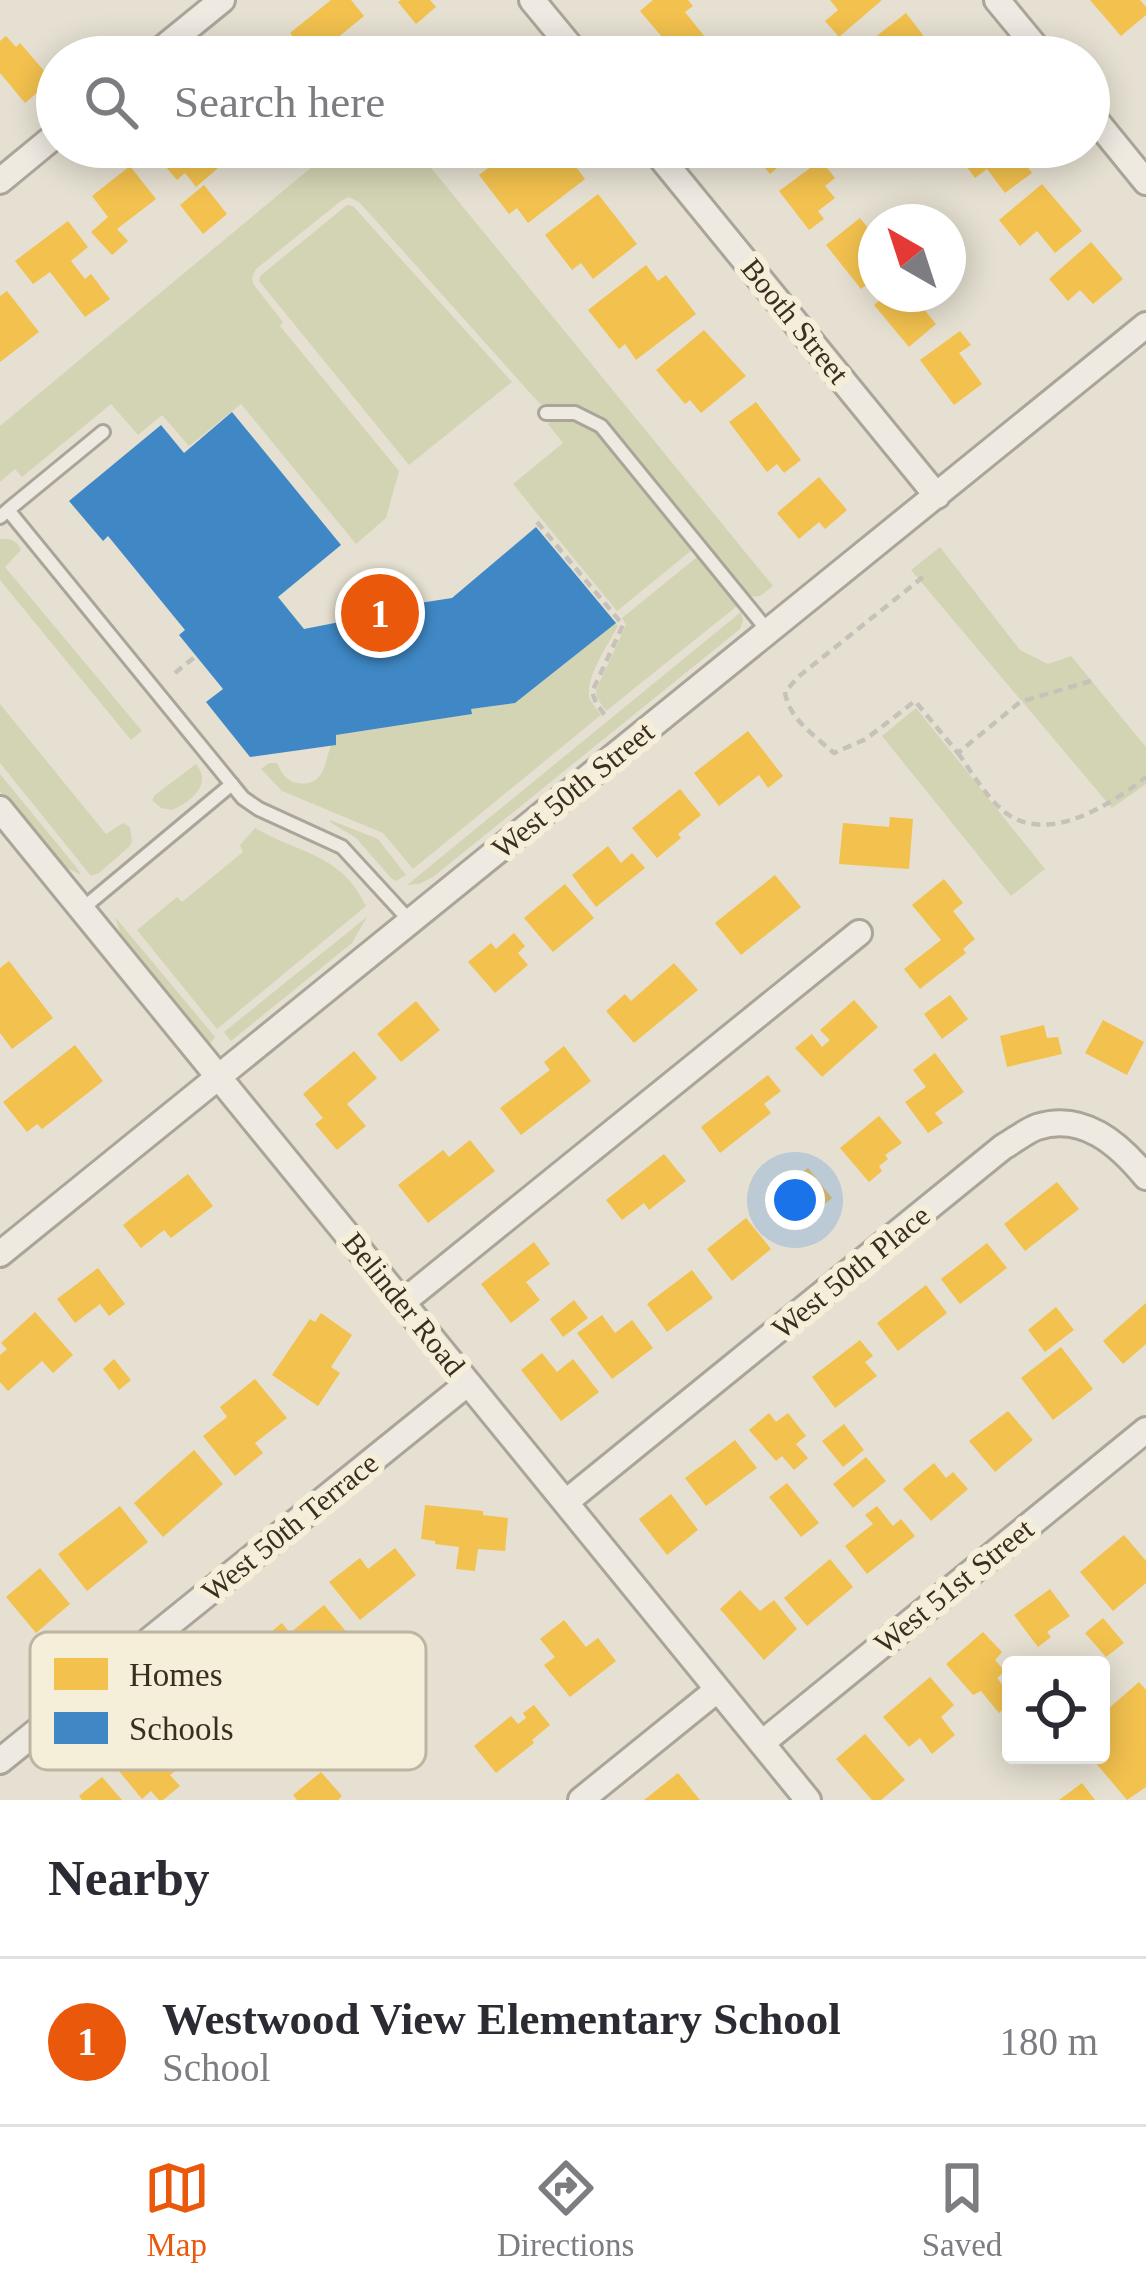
<!DOCTYPE html>
<html lang="en">
<head>
<meta charset="utf-8">
<style>
	:root { --surface:#fff; --page:#f7f7f7; --text:#2b2b33; --muted:#7c7c81; --line:#e1e1e2; --accent:#ea580c }
	body { margin:0; font-family:"Times New Roman",serif; background:var(--page); color:var(--text) }
	.controls { position:absolute; right:36px; bottom:36px; display:grid; overflow:hidden; border-radius:12px; box-shadow:0 6px 30px #0003 }
	.controls button { width:108px; height:108px; display:grid; place-items:center; padding:0; border:0; border-bottom:3px solid var(--line); background:var(--surface); color:var(--text); font:60px sans-serif }
	.compass { position:absolute; left:858px; top:204px; width:108px; height:108px; border-radius:50%; background:var(--surface); box-shadow:0 6px 30px #0003; rotate:321deg }
	.you { position:absolute; left:795px; top:1200px; width:42px; height:42px; margin:-30px; border:9px solid #fff; border-radius:50%; background:#1a73e8; box-shadow:0 0 0 18px #1a73e833 }
	.badge { display:grid; place-items:center; width:78px; height:78px; border-radius:50%; background:var(--accent); color:#fff; font-size:39px; font-weight:700 }
	.pin { position:absolute; translate:-50% -50%; border:6px solid #fff; box-shadow:0 3px 12px #0006 }
	.list { margin:0; padding:0; list-style:none }
	h2 { display:flex; justify-content:space-between; align-items:center; height:156px; margin:0; padding:0 48px; font-size:51px }
	h2 small { font-size:39px; font-weight:400; color:var(--muted) }
	.list li { display:grid; grid-template-columns:78px 1fr auto; gap:36px; align-items:center; box-sizing:border-box; height:168px; padding:0 48px; border-top:3px solid var(--line) }
	.list b { display:block; font-size:45px; white-space:nowrap }
	.list p { margin:0; font-size:39px; white-space:nowrap; color:var(--muted) }
	.list em { font-size:39px; font-style:normal; color:var(--muted) }
	.icon { flex:none; width:66px; height:66px; fill:none; stroke:currentColor; stroke-width:2; stroke-linecap:round; stroke-linejoin:round }
	.map { position:relative; flex:none; width:1146px; height:1800px; overflow:hidden }
	.search { position:absolute; background:var(--surface); box-shadow:0 6px 30px #0003; left:36px; right:36px; top:36px; height:132px; display:flex; align-items:center; gap:30px; box-sizing:border-box; padding:0 42px; border-radius:66px; color:var(--muted); font-size:45px }
	.sheet { height:324px; background:var(--surface) }
	nav { display:flex; justify-content:space-around; align-items:center; box-sizing:border-box; height:168px; border-top:3px solid var(--line); background:var(--surface); font-size:33px; color:var(--muted) }
	nav a { display:grid; justify-items:center; gap:6px }
	nav .on { color:var(--accent) }
	.map>svg:first-child { display:block }
	.green { fill:#d3d4b4 }
	.homes { fill:#f2c14e }
	.schools { fill:#3f88c5 }
	.lines { fill:none; stroke-linecap:round; stroke-linejoin:round }
	.service-casing { stroke:#aba599; stroke-width:18 }
	.minor-casing { stroke:#aba599; stroke-width:30 }
	.path { stroke:#c6c2b9; stroke-width:4.5; stroke-dasharray:9 6; stroke-linecap:butt }
	.service { stroke:#eeeae2; stroke-width:12 }
	.minor { stroke:#eeeae2; stroke-width:24 }
	.labels { text-anchor:middle; stroke-width:12; stroke-linejoin:round; paint-order:stroke }
	.street-label { font-size:30px; fill:#3a2e21; stroke:#f5eed8 }
	.key { fill:#f5eed8; stroke:#bdb4a1; stroke-width:3 }
	.key-label { font-size:33px; fill:#3a2e21 }
</style>
</head>
<body>
<div class="map">
<svg width="1146" height="1800" viewBox="0 0 1146 1800">
	<rect width="100%" height="100%" fill="#e5e0d1"/>
	<!-- green -->
	<path class="green" d="M336,147h78l359,439 -13,10 -11,1 -140,-174c-21,-18 -42,-19 -69,-19l-180,-201 -11,-6 -8,4 -85,68 -4,9 2,7 29,37 -3,4 119,145 -13,47 -30,26 -115,-140 -52,42 -27,-31 -24,20 -27,-31 -89,73 -7,-8 -15,13v-56z
		M347,205l6,1 159,176 -103,83 -150,-184 1,-5z
		M564,419l28,10 100,121 -75,61 -104,-127 50,-41 -15,-19 6,-4z
		M0,539c9,-1 18,1 21,11l-16,17 137,164 -11,9 -131,-160z
		M940,547l80,103 28,14 23,-8 75,91v37l-34,24 -201,-238z
		M697,557l40,49 -131,105 -9,-13 -1,-8 30,-65 -4,-7z
		M741,612l2,9 -3,8 -307,248 -14,7 -12,1z
		M616,623l2,3c-9,17 -35,55 -28,73 1,3 9,13 11,16l-188,154 -30,-36 -101,-42 -21,-22 8,-6h8c4,9 9,18 20,20 33,6 27,-33 39,-48l135,-21v-5l44,-6z
		M0,704l106,130 17,-11 7,4 2,14 -2,5 -31,27 -8,3 -91,-113z
		M916,708l129,161 -34,27 -129,-160z
		M196,764c17,20 -5,38 -24,46l-11,-2 -9,-8 3,-5z
		M0,774l77,94 4,7 -21,-11 -60,-73z
		M330,820l48,19 28,36 -10,6 -4,-2 -36,-41 -26,-16z
		M255,828c44,26 86,25 111,78l-149,123 -80,-99 40,-33 5,5 61,-50 -3,-7z
		M115,917l100,120 -5,7 -87,-103z
		M367,917l-15,26 -121,98 -7,-9z"/>
	<!-- homes -->
	<path class="homes" d="M331,0h20l13,16 -28,23 15,18h-21l-9,-11 -12,11 -19,-24z
		M401,0h29l6,7 -20,17 -18,-22z
		M653,0h35l5,6 -8,6 20,25 -26,20 -39,-46z
		M830,0h52l-43,37 -14,-16 13,-11z
		M1090,0h50l6,7v8l-25,21z
		M906,13l27,35 -12,9h-47l-9,-12z
		M6,36l10,11 4,-4 32,37 -27,23 -25,-30v-32z
		M723,42l13,15h-31z
		M158,147h54l13,15 -29,25 -11,-14 -8,7 -24,-28z
		M515,147h46l24,32 -57,44 -11,-15 -8,6 -30,-39z
		M747,147h55l-32,27z
		M966,147h47l19,26 -27,20 -18,-24 -12,9 -18,-24z
		M821,160l14,18 -10,8 10,12 -17,13 6,8 -15,11 -30,-39z
		M130,166l26,33 -39,30 11,12 -16,14 -21,-23 17,-15 -16,-21z
		M1042,184l40,47 -27,22 -18,-22 -17,15 -21,-26z
		M204,185l23,29 -24,20 -23,-29z
		M598,194l39,50 -44,35 -12,-16 -9,7 -27,-35z
		M860,218l16,20v39l-15,12 -35,-44z
		M68,221l20,26 -17,14 14,18 6,-5 19,25 -25,18 -35,-45 -17,12 -18,-23z
		M1091,242l32,37 -30,25 -13,-14 -12,11 -19,-22z
		M646,265l12,16 8,-6 30,39 -60,46 -11,-16 -6,5 -31,-39z
		M7,291l32,41 -39,30v-66z
		M887,294h39l5,7 -8,7 13,16 -27,23 -35,-42z
		M704,330l42,46 -45,37 -11,-13 -5,4 -29,-34z
		M960,331l11,14 -12,8 23,31 -28,21 -34,-45z
		M756,402l45,58 -17,13 -7,-9 -10,8 -38,-50z
		M819,477l28,33 -22,19 -6,-7 -20,17 -22,-26z
		M748,731l35,45 -15,12 -9,-13 -40,31 -25,-33z
		M680,789l21,26 -23,19 3,4 -24,20 -25,-30z
		M890,817l23,2 -4,50 -70,-5 4,-41 46,4z
		M608,846l13,17 11,-10 13,15 -49,39 -24,-32z
		M775,875l26,32 -60,48 -26,-32z
		M944,879l19,24 -10,8 22,28 -12,10 3,4 -46,36 -16,-20 37,-29 -29,-35z
		M565,884l29,34 -41,34 -29,-34z
		M514,933l11,13 -7,7 10,12 -33,28 -27,-31 23,-19 5,6z
		M9,961l44,57 -41,31 -12,-16v-65z
		M674,963l24,27 -64,53 -28,-32 19,-17 6,7z
		M950,995l18,24 -26,20 -18,-25z
		M854,1000l24,27 -56,50 -27,-29 17,-14 10,13 8,-7 -10,-10z
		M416,1001l24,29 -39,32 -24,-28z
		M1103,1020l41,22 -17,33 -42,-22z
		M1044,1025l3,13 11,-1 4,17 -55,13 -7,-31z
		M75,1045l28,36 -61,48 -5,-5 -10,8 -24,-30z
		M564,1046l27,35 -70,54 -21,-27 50,-38 -6,-8z
		M354,1051l23,27 -30,26 19,22 -29,24 -22,-26 8,-6 -20,-24z
		M935,1053l29,39 -29,21 8,10 -15,10 -23,-31 21,-15 -13,-17z
		M768,1075l13,16 -17,13 7,9 -51,40 -19,-26z
		M879,1116l23,27 -17,12 3,4 -9,7 3,5 -13,11 -29,-34z
		M470,1140l25,31 -67,52 -30,-38 45,-35 6,7z
		M664,1154l22,27 -37,29 -5,-7 -22,17 -16,-20z
		M808,1168l24,30 -37,30 -24,-30z
		M188,1174l25,32 -42,32 -7,-8 -23,18 -18,-23z
		M1057,1182l22,27 -54,42 -21,-27z
		M746,1218l25,31 -39,32 -25,-32z
		M534,1242l16,22 -24,18 14,18 -29,23 -30,-39z
		M987,1243l20,25 -47,36 -19,-25z
		M98,1268l27,36 -16,12 -9,-12 -25,19 -18,-24z
		M692,1270l21,28 -46,34 -20,-28z
		M926,1285l21,28 -49,38 -21,-28z
		M574,1300l14,18 -25,19 -13,-18z
		M1146,1303v41l-23,20 -20,-23z
		M1056,1307l18,23 -29,22 -17,-22z
		M35,1312l38,43 -20,18 -11,-12 -34,30 -8,-9v-27l7,-6 -6,-6z
		M321,1313l31,22 -21,32 9,6 -22,33 -46,-31 38,-56 5,3z
		M602,1315l13,18 17,-13 21,28 -41,31 -35,-46z
		M860,1340l13,16 -8,6 12,14 -42,32 -23,-31z
		M1061,1347l32,42 -40,31 -32,-42z
		M542,1353l15,19 16,-13 26,33 -38,29 -40,-51z
		M114,1359l17,21 -12,10 -16,-21z
		M255,1379l32,39 -32,25 8,10 -28,23 -32,-40 24,-19 -7,-10z
		M1008,1411l25,29 -38,32 -26,-31z
		M769,1413l7,9 12,-9 18,23 -10,8 12,14 -14,12 -12,-14 -6,5 -27,-31z
		M844,1424l20,26 -21,17 -21,-26z
		M735,1440l22,28 -51,38 -21,-28z
		M194,1450l29,34 -60,53 -29,-34z
		M866,1457l20,24 -33,27 -20,-24z
		M934,1463l12,15 7,-6 15,17 -37,32 -28,-32z
		M787,1483l32,40 -18,14 -32,-40z
		M671,1494l27,36 -31,25 -28,-36z
		M425,1505l58,6v4l25,3 -3,33 -27,-2 -3,22 -19,-2 3,-22 -24,-3v-3l-14,-2z
		M120,1506l28,36 -61,49 -29,-37z
		M877,1506l16,20 8,-7 14,17 -48,38 -22,-28 28,-22 -8,-9z
		M1124,1535l22,26v22l-33,28 -33,-39z
		M395,1548l21,27 -56,45 -31,-38 31,-24 8,11z
		M830,1559l23,28 -46,39 -23,-28z
		M40,1568l30,36 -34,29 -30,-36z
		M1050,1589l20,27 -23,16 4,5 -13,10 -24,-32z
		M740,1590l20,21 14,-11 23,29 -33,31 -44,-51z
		M324,1605l25,30 -59,49 -34,-40 26,-21 8,10z
		M1103,1618l21,25 -18,14 -21,-24z
		M564,1620l22,27 12,-9 18,23 -46,36 -26,-32 11,-8 -15,-18z
		M983,1632l19,20 -7,8 10,11 -8,7 14,17v7l-12,11 -18,-22 -8,4 -27,-31z
		M930,1677l24,28 -13,12 14,18 -23,19 -12,-16 -11,9 -26,-30z
		M1139,1682l7,8v97l-19,13 -32,-38 13,-10 -7,-8v-12l8,-5 -8,-12z
		M534,1705l16,20 -18,15 2,3 -38,30 -22,-27 37,-30 7,8 8,-6 -3,-5z
		M171,1713l30,37 -31,25 10,11 -17,14h-4l-8,-9 -9,8 -23,-28 22,-18 -3,-4 9,-7 -4,-5z
		M865,1734l40,46 -24,20h-9l-36,-41z
		M321,1772l21,24 -4,4h-41l-4,-5z
		M678,1773l22,27h-56z
		M102,1777l20,23h-40l-3,-4z
		M1082,1783l13,17h-36z"/>
	<!-- schools -->
	<path class="schools" d="M232,412l109,133 -63,52 26,32 46,-9 -1,-6 103,-16 84,-71 80,96 -101,80 -44,6 1,5 -136,21v10l-86,12 -44,-55 17,-13 -44,-54 6,-5 -77,-94 -5,5 -34,-40 92,-76 23,28z"/>
	<g class="lines">
		<!-- service casing -->
		<g class="service-casing">
			<path id="service" d="M546,413h29l26,13 167,205
				M8,510l95,-78
				M0,517l8,-7 235,288 16,11 83,38 68,74
				M82,909l150,-125"/>
		</g>
		<!-- minor casing -->
		<g class="minor-casing">
			<path id="minor" d="M532,0l47,57
				M997,0l47,57
				M152,57l70,-57
				M1089,112l57,70
				M652,147l285,349
				M0,181l57,-47
				M0,809l808,991
				M0,1254l1146,-929
				M403,1302l456,-369
				M566,1502l437,-355c11,-6 23,-16 34,-20 46,-15 82,17 109,50
				M762,1743l384,-313
				M0,1761l468,-378
				M581,1800l136,-110"/>
		</g>
		<!-- path -->
		<path class="path" d="M537,522l86,103 -31,67 4,11 10,14
			M923,577l-125,100 -13,15c3,26 30,44 49,61l32,-14 49,-38 43,52 62,-51 71,-21
			M175,673l21,-17
			M958,753c13,18 25,39 41,54 42,42 109,0 147,-30"/>
		<!-- service -->
		<use href="#service" class="service"/>
		<!-- minor -->
		<use href="#minor" class="minor"/>
	</g>
	<g class="labels">
		<!-- street labels -->
		<g class="street-label">
			<text transform="translate(795 321) rotate(51)" y="10">Booth Street</text>
			<text transform="translate(573 790) rotate(-39)" y="10">West 50th Street</text>
			<text transform="translate(851 1272) rotate(-39)" y="10">West 50th Place</text>
			<text transform="translate(404 1304) rotate(51)" y="10">Belinder Road</text>
			<text transform="translate(290 1527) rotate(-39)" y="10">West 50th Terrace</text>
			<text transform="translate(954 1586) rotate(-39)" y="10">West 51st Street</text>
		</g>
	</g>
	<!-- legend -->
	<rect x="30" y="1632" width="396" height="138" rx="18" class="key"/>
	<rect x="54" y="1658" width="54" height="32" fill="#f2c14e"/>
	<rect x="54" y="1712" width="54" height="32" fill="#3f88c5"/>
	<g class="key-label">
		<text x="129" y="1686">Homes</text>
		<text x="129" y="1740">Schools</text>
	</g>
</svg>
<div class="controls">
<button><svg class="icon" aria-label="locate" viewBox="0 0 24 24"><circle cx="12" cy="12" r="6"/><path d="M12 2v4M12 18v4M2 12h4M18 12h4"/></svg></button>
</div>
<svg class="compass" viewBox="-18 -18 36 36"><path d="M0-13l5 13h-10z" fill="#e53935"/><path d="M0 13l5-13h-10z" fill="#7c7c81"/></svg>
<div class="you"></div>
<div class="pin badge" style="left:380px;top:613px">1</div>
<div class="search"><svg class="icon" aria-label="search" viewBox="0 0 24 24"><circle cx="10" cy="10" r="6"/><path d="M15 15l6 6"/></svg>Search here</div>
</div>
<section class="sheet">
<h2>Nearby<small></small></h2>
<ul class="list">
<li><span class="badge">1</span><div><b>Westwood View Elementary School</b><p>School</p></div><em>180 m</em></li>
</ul>
</section>
<nav>
<a class="on"><svg class="icon" aria-label="map" viewBox="0 0 24 24"><path d="M3 6l6-2 6 2 6-2v14l-6 2-6-2-6 2zM9 4v14M15 6v14"/></svg>Map</a>
<a><svg class="icon" aria-label="directions" viewBox="0 0 24 24"><path d="M12 3l9 9-9 9-9-9zM9 14v-3h6M13 9l2 2-2 2"/></svg>Directions</a>
<a><svg class="icon" aria-label="saved" viewBox="0 0 24 24"><path d="M7 4h10v16l-5-4-5 4z"/></svg>Saved</a>
</nav>
</body>
</html>
